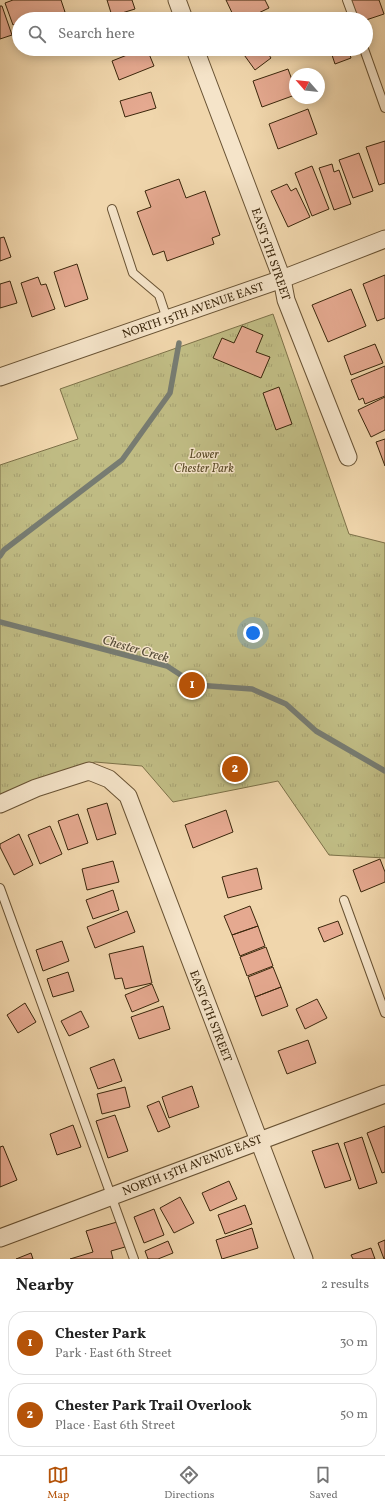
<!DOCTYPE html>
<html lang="en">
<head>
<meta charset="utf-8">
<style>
	:root { --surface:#fff; --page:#f2f2f2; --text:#222; --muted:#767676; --line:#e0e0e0; --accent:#b45309 }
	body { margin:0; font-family:Vollkorn,serif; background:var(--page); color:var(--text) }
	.compass { position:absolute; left:289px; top:68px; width:36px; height:36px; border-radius:50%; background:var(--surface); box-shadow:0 2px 10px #0003; rotate:298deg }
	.you { position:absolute; left:253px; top:633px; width:14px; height:14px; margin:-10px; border:3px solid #fff; border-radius:50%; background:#1a73e8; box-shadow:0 0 0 6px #1a73e833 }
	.badge { display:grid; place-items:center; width:26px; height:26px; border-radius:50%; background:var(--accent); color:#fff; font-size:13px; font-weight:700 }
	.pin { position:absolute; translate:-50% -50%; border:2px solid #fff; box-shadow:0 1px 4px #0006 }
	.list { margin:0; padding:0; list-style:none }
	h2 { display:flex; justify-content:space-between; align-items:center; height:52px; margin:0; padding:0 16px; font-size:17px }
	h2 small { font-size:13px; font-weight:400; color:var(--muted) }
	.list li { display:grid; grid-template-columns:26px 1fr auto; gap:12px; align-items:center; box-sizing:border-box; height:64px; margin:0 8px 8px; padding:0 8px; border:1px solid var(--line); border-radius:16px }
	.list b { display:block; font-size:15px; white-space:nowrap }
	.list p { margin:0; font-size:13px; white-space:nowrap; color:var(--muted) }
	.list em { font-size:13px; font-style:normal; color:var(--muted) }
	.icon { flex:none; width:22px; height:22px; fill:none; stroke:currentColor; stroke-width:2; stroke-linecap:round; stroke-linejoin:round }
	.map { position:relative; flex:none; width:385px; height:1259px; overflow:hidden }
	.search { position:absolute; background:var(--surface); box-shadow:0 2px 10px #0003; left:12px; right:12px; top:12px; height:44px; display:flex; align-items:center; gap:10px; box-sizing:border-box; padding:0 14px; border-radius:22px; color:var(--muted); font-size:15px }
	.sheet { height:196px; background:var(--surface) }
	nav { display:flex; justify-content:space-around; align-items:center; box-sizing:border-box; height:56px; border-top:1px solid var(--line); background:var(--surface); font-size:11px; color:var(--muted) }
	nav a { display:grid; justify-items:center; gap:2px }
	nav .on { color:var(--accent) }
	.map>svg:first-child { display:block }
	.park { fill:url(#park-tufts); stroke:#7d7148 }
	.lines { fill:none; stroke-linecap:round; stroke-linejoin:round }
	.stream { stroke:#777c72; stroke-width:5.5 }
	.building { fill:#e5a990; stroke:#3a260b }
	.service-casing { stroke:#685233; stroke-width:10 }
	.minor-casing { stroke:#685233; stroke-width:19 }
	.service { stroke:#f5e4c9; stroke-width:8 }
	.minor { stroke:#f5e4c9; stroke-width:17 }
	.labels { text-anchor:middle; stroke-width:3; stroke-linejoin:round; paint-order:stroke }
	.street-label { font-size:12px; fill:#3a260b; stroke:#f5e4c9 }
	.park-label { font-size:12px; font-style:italic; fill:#5c4c29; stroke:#f5e4c9 }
	.water-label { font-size:13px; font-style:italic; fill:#544a36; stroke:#f5e4c9 }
</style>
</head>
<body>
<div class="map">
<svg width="385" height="1259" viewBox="0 0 385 1259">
	<defs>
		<pattern id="park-tufts" width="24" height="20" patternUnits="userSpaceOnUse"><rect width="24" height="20" fill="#c0bc84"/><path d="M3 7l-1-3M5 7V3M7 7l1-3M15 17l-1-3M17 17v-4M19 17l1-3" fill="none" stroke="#a6a171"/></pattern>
	</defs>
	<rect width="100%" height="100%" fill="#f0d6ac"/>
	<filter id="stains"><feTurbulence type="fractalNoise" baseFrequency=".005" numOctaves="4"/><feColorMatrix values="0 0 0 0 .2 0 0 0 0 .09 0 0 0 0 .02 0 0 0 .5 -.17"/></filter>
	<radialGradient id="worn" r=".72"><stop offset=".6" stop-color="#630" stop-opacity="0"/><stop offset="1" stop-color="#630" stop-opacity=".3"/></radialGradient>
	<!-- park -->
	<path class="park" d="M273,314l76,220 36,9v315l-56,-3 -51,-74 -105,21 -31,-36 -47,-4 -95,34v-331l78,-26 -18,-50z"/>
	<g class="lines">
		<!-- stream -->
		<path class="stream" d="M0,556l4,-6 118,-90 48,-67 9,-50
			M0,622l167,44 29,19 56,4 34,15 30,27 69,40"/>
	</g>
	<!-- building -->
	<path class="building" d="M13,0h48l4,12 -20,7h-26v4l-6,2 -8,-22z
		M107,0h25l3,9 -23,7z
		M226,0h39l4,8 -23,11h-11z
		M351,0h28l5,14 -18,6 -9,-1z
		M0,6h2l10,29 -12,4z
		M142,49h5l7,17 -35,14 -7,-19z
		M247,49h18l6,9 -16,12 -13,-18z
		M330,49h18l3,9 -16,6z
		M288,69l7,19v7l-33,12 -9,-26z
		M151,92l5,16 -31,9 -5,-16z
		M308,109l9,25 -39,15 -9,-25z
		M385,141v42l-6,2 -13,-38z
		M359,153l14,38 -20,7 -14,-38z
		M332,164l2,8 5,-2 12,34 -17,6 -15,-42z
		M312,166l17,43 -17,7 -17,-43z
		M179,179l7,19 19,-7 15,44 -8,3 2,6 -47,17 -3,-10 -11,4 -16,-43 14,-5 -6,-16z
		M287,184l4,7 5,-3 14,29 -22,10 -17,-36z
		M4,237l7,20 -11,4v-23z
		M77,264l11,35 -23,8 -11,-35z
		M385,275v43l-8,3 -14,-37z
		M38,277l3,8 5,-1 9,25 -23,8 -11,-34z
		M10,281l7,22 -17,5v-24z
		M351,289l15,37 -38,16 -16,-37z
		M242,326l21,9 -7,17 14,5 -9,21 -48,-20 9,-20 12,5z
		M375,344l8,19 -32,12 -7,-19z
		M385,366v30l-20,8 -2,-6 -4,2 -8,-20z
		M279,387l13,37 -16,6 -13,-37z
		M385,397v33l-14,7 -13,-27z
		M385,439v27l-9,-24z
		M107,803l9,31 -19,6 -10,-31z
		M226,810l7,22 -40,16 -8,-23z
		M78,814l10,29 -20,7 -10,-29z
		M50,826l12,28 -22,10 -12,-29z
		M19,834l14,31 -19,10 -14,-28v-3z
		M380,859l5,13v10l-24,10 -8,-22z
		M113,861l6,21 -32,8 -5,-21z
		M257,868l5,21 -34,9 -6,-21z
		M113,890l6,20 -26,9 -7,-19z
		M250,906l8,20 -26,9 -8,-19z
		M127,911l8,21 -40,16 -8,-21z
		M338,921l5,13 -19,8 -6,-14z
		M258,926l7,20 -25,10 -8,-21z
		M62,941l7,20 -26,10 -7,-21z
		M143,946l9,37 -27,6 -3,-11 -7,1 -6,-25z
		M266,947l7,19 -26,10 -7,-19z
		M273,967l8,20 -26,10 -7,-20z
		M68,972l6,19 -21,6 -6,-18z
		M152,984l7,17 -27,11 -7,-17z
		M281,987l7,19 -26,10 -7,-19z
		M317,999l10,19 -22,11 -9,-20z
		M25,1003l11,19 -18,11 -11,-18z
		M163,1006l7,23 -31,10 -8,-22z
		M81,1011l8,16 -20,9 -8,-15z
		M308,1040l8,23 -29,11 -9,-23z
		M114,1059l8,22 -24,8 -8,-21z
		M192,1086l7,21 -30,11 -7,-21z
		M125,1087l5,20 -28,7 -5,-20z
		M159,1101l11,26 -12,5 -11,-26z
		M115,1115l13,36 -20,7 -12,-37z
		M73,1125l8,22 -24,8 -7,-21z
		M385,1126v46l-3,1 -15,-40z
		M362,1137l15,46 -18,6 -15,-46z
		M338,1143l13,37 -26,8 -13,-37z
		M3,1146l14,34 -17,7v-40z
		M229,1181l8,18 -27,12 -8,-18z
		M180,1197l14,26 -20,10 -14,-25z
		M245,1205l7,19 -27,10 -7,-19z
		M154,1209l10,26 -20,8 -10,-26z
		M117,1222l8,25 -14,4 2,8h-43l23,-7 -7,-21z
		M252,1228l6,20 -36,11 -6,-19z
		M385,1240v19h-1l-6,-16z
		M168,1241l5,12 -15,6h-10l-3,-8z
		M371,1248l4,11h-22l-2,-4z
		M31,1253l2,6h-17z"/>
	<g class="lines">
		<!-- service casing -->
		<g class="service-casing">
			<path id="service" d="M347,0l7,19
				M364,49l21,59
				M112,209l21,64 26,22 8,24
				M0,888l134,371
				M344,900l41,113"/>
		</g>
		<!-- minor casing -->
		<g class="minor-casing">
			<path id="minor" d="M177,0l7,19
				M195,49l87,230 4,21 62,157
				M0,377l282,-98 103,-40
				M0,804l36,-16 53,-17 20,8 19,17 176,463
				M0,1238l385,-144"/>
		</g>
		<!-- service -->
		<use href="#service" class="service"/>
		<!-- minor -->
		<use href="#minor" class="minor"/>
	</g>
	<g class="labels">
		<!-- street labels -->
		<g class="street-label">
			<text transform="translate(271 254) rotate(71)" y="4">EAST 5TH STREET</text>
			<text transform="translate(193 310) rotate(-19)" y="4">NORTH 15TH AVENUE EAST</text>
			<text transform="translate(211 1016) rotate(69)" y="4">EAST 6TH STREET</text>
			<text transform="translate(192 1165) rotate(-21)" y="4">NORTH 13TH AVENUE EAST</text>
		</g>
		<!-- park labels -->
		<g class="park-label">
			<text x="204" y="458">Lower<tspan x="204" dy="14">Chester Park</tspan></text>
		</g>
		<!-- water labels -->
		<g class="water-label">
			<text transform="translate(136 648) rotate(16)" y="5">Chester Creek</text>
		</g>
	</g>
	<rect width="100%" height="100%" filter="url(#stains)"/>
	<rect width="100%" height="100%" fill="url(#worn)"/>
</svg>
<svg class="compass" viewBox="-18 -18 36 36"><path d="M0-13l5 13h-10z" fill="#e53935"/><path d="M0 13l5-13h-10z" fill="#767676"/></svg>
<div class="you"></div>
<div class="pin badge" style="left:192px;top:685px">1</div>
<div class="pin badge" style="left:235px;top:769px">2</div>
<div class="search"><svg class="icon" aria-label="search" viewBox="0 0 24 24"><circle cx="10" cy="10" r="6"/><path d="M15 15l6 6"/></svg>Search here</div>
</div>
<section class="sheet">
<h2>Nearby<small>2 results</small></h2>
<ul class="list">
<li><span class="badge">1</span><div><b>Chester Park</b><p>Park · East 6th Street</p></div><em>30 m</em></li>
<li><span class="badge">2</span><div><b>Chester Park Trail Overlook</b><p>Place · East 6th Street</p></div><em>50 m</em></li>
</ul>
</section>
<nav>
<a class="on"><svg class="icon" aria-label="map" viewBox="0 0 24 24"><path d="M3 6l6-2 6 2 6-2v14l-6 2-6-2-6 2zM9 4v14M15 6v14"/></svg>Map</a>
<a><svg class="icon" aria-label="directions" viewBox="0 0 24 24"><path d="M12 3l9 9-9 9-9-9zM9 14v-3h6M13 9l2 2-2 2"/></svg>Directions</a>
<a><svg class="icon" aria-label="saved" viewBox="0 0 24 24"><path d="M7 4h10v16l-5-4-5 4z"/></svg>Saved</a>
</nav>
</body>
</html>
